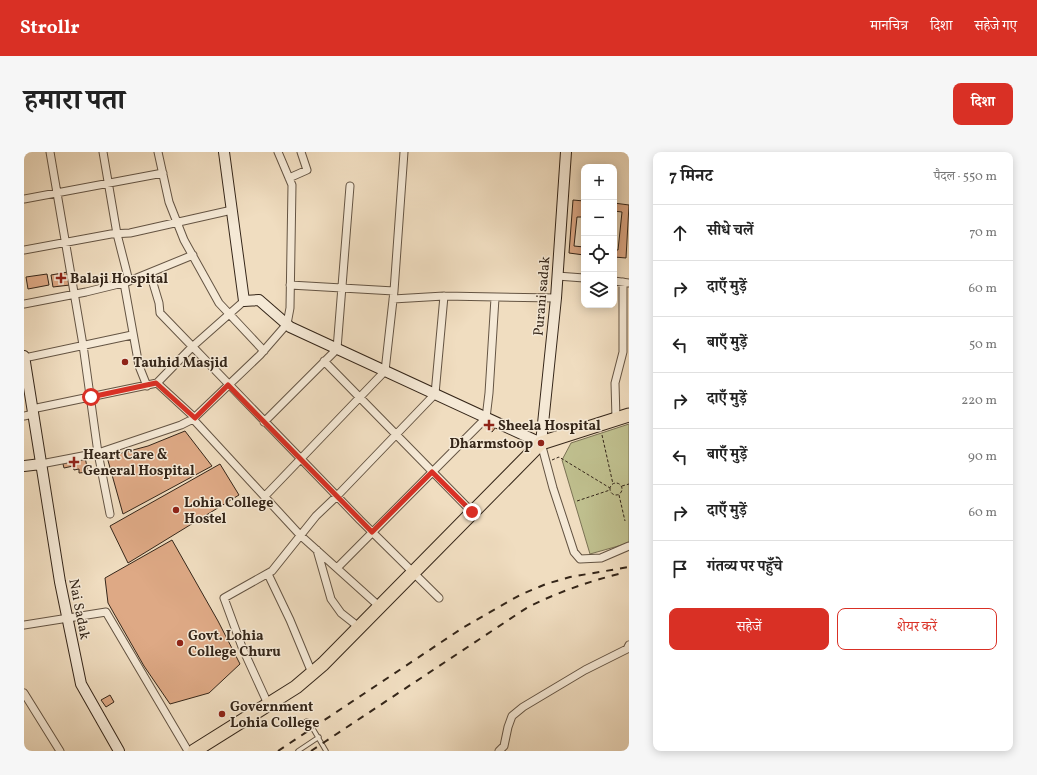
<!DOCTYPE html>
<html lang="hi">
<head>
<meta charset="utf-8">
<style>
	:root { --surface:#fff; --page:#f6f6f6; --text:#222; --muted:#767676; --line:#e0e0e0; --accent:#d93025 }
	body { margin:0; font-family:Vollkorn,"Noto Serif Devanagari",serif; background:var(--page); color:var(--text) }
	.controls { position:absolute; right:12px; top:12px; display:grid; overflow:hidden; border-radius:8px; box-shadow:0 2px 10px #0003 }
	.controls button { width:36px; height:36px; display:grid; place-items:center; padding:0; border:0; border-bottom:1px solid var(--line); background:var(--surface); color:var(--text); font:20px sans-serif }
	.stop { position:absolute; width:12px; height:12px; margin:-9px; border:3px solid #d93025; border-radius:50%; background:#fff }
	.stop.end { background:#d93025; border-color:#fff; box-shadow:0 1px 4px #0008 }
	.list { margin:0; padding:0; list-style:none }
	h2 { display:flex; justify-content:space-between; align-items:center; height:52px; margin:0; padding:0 16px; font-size:17px }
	h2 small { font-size:13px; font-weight:400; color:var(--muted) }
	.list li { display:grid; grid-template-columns:26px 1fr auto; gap:12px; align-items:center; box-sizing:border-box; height:56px; padding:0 16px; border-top:1px solid var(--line) }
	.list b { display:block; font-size:15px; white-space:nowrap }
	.list em { font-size:13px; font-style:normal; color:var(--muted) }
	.actions { display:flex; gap:8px; padding:12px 16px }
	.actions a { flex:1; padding:9px 0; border:1px solid var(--accent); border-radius:8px; text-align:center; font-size:14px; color:var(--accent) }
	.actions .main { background:var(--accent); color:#fff }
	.icon { flex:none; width:22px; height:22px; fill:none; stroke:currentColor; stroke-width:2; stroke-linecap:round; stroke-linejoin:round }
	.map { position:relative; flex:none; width:605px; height:599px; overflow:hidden; border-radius:8px }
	header { display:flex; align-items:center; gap:24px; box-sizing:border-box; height:56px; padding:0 20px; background:var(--accent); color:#fff }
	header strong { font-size:19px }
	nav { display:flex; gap:22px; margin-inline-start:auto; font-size:14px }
	.intro { display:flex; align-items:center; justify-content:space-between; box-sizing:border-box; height:96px; padding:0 24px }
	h1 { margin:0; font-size:28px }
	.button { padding:10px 18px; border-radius:8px; background:var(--accent); color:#fff; font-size:14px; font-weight:700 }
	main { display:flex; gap:24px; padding:0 24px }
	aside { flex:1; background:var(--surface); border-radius:8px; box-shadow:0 2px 10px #0003 }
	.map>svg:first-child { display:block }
	.green { fill:#bfbf8e; stroke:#7a7254 }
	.building { fill:#dea985; stroke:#352619 }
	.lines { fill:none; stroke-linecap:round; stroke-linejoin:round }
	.lane-casing { stroke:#645443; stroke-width:5.5 }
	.street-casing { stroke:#645443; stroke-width:9 }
	.secondary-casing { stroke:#352619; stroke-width:12 }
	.highway-casing { stroke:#352619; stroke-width:15 }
	.path { stroke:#352619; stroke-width:1; stroke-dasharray:3 2; stroke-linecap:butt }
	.lane { stroke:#f5e9d6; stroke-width:3.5 }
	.street { stroke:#f5e9d6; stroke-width:7 }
	.secondary { stroke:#f5e9d6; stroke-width:10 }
	.highway { stroke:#f0ddc0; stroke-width:13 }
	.rail { stroke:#352619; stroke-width:2; stroke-dasharray:7 7; stroke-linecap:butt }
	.route { stroke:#d93025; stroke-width:5 }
	.poi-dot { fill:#8f2418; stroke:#f5e9d6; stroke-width:1.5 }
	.labels { text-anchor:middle; stroke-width:3; stroke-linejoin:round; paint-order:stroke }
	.poi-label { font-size:14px; font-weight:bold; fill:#352619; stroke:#f5e9d6; text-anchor:start }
	.street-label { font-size:14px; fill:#352619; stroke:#f5e9d6 }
</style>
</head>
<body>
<header>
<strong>Strollr</strong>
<nav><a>मानचित्र</a><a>दिशा</a><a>सहेजे गए</a></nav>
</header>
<div class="intro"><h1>हमारा पता</h1><a class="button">दिशा</a></div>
<main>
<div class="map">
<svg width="605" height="599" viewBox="0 0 605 599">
	<rect width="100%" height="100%" fill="#f0ddc0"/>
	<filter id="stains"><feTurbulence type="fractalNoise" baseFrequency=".005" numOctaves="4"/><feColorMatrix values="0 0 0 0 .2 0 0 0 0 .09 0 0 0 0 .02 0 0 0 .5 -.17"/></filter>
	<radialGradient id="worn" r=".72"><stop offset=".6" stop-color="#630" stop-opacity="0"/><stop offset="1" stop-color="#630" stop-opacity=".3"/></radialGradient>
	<!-- green -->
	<path class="green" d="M605,272v119l-39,11 -28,-94 9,-17z"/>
	<!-- building -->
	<path class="building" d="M549,48l11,1 -1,16h-6l-3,29 10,1v8l-15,-2z
		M590,51l15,2 -3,53 -12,-1v-7h4l4,-38 -8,-1z
		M44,120l2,13 -17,2 -2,-12z
		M23,122l2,11 -21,4 -2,-12z
		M463,268l9,7 -4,5 -9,-7z
		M161,279l27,35 -89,48 -16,-57 41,-11z
		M61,305l3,15 -9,1v-4l-5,1 -1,-4 -9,2 -2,-8z
		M196,312l19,31 -111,68 -18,-37z
		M148,388l46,81 22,43 -31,29 -39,11 -26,-38 -36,-63 -3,-25z
		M86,543l4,7 -8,5 -5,-7z"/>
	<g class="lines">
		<!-- lane casing -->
		<g class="lane-casing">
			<path id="lane" d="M279,571l4,-2 2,1 17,29
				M274,599l21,-14"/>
		</g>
		<!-- street casing -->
		<g class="street-casing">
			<path id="street" d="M26,0l33,193 15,108 12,61
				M79,0l14,82 12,47
				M134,0l11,50 15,38 35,63 45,48
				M265,26l18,-8 -6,-18
				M0,47l139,-26
				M0,98l87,-16 19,-1 102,-23
				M126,121l9,30 1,10 200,207 79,78
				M533,124l27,2
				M590,129l15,2
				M100,131l15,83 8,20
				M266,133l104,6
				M369,147l51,-3 112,2
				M0,152l62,-12 41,-10 66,-27
				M0,206l108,-23
				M300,209l148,151
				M133,231l38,35
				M8,257l125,-26 35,-36 52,-46
				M0,264l9,-2
				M169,267l107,116 80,72
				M592,267l-1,-36 8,-31v-70
				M240,270l73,-73 13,-163
				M517,291l12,45 21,64 6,7 21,-1 28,-12
				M17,312l57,-11 83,-28 12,-6 67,-64 27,-31 3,-16 2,-123 -14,-33
				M241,344l120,-125 9,-80 10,-139
				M293,398l14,49 10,14 19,15
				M313,416l149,-150 3,-25 6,-95
				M244,422l22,46 22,53
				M0,473l82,-13 82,139
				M0,541l36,58
				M244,552l-26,-57 -18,-49 48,-27 44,-55 21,-20 98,-102 9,-98
				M475,599l5,-5 4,-19 4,-11 11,-9 62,-37 42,-21 2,-4"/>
		</g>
		<!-- secondary casing -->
		<g class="secondary-casing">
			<path id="secondary" d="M200,0l20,149 15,-1 31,27 251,116 15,-145 10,-146
				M0,204l36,226 21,102 38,67
				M0,314l17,-2"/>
		</g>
		<!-- highway casing -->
		<g class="highway-casing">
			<path id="highway" d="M170,599l102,-64 27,-23 218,-221 88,-28"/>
		</g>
		<!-- path -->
		<path class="path" d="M578,283l11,49
			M528,308l7,-3 51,31
			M586 337a6 6 0 1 1 12 0a6 6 0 1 1-12 0Z
			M598,334l7,-2
			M595,343l6,26
			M553,349l33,-11"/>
		<!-- lane -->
		<use href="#lane" class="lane"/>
		<!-- street -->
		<use href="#street" class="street"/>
		<!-- secondary -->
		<use href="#secondary" class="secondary"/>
		<!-- highway -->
		<use href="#highway" class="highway"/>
		<!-- rail -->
		<path class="rail" d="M254,599l186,-124 56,-32 26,-11 24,-7 59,-10
			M287,599l217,-144c31,-15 61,-26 95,-34"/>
	</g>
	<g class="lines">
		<!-- route -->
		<path class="route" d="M67,245l65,-14 39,35 33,-33 144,147 60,-60 40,40"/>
	</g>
	<!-- markers -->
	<g class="poi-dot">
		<path d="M35 120h4v4h4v4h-4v4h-4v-4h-4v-4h4z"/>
		<circle cx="101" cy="210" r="4"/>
		<path d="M463 267h4v4h4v4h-4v4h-4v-4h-4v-4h4z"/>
		<circle cx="517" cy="291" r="4"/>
		<path d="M48 304h4v4h4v4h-4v4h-4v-4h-4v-4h4z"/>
		<circle cx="152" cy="358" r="4"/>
		<circle cx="156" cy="491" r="4"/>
		<circle cx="198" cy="562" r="4"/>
	</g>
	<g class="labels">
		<!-- poi labels -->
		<g class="poi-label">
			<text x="46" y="131">Balaji Hospital</text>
			<text x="109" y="215">Tauhid Masjid</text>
			<text x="474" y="278">Sheela Hospital</text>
			<text x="509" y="296" text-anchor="end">Dharmstoop</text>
			<text x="59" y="307">Heart Care &amp;<tspan x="59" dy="16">General Hospital</tspan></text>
			<text x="160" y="355">Lohia College<tspan x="160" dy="16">Hostel</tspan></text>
			<text x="164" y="488">Govt. Lohia<tspan x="164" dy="16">College Churu</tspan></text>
			<text x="206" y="559">Government<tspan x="206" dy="16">Lohia College</tspan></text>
		</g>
		<!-- street labels -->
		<g class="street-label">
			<text transform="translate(517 144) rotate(-85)" y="5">Purani sadak</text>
			<text transform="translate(56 457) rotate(79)" y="5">Nai Sadak</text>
		</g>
	</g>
	<rect width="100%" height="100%" filter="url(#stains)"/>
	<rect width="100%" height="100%" fill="url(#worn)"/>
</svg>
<div class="controls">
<button>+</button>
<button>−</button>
<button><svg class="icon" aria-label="locate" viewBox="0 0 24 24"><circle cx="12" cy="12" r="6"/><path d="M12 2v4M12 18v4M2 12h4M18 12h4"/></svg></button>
<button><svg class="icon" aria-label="layers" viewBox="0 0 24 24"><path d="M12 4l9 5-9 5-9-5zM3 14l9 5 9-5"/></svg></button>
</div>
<div class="stop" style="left:67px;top:245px"></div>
<div class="stop end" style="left:448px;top:360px"></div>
</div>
<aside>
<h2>7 मिनट<small>पैदल · 550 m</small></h2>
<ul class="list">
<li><svg class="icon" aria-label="ahead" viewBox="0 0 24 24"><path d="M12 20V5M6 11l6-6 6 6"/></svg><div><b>सीधे चलें</b></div><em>70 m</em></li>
<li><svg class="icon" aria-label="right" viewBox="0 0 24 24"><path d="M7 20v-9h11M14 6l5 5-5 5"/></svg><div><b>दाएँ मुड़ें</b></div><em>60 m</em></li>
<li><svg class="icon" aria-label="left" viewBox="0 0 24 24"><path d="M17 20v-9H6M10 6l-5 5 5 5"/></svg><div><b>बाएँ मुड़ें</b></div><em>50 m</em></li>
<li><svg class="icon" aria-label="right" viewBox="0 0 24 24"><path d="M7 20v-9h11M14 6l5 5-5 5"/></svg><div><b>दाएँ मुड़ें</b></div><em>220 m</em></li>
<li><svg class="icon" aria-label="left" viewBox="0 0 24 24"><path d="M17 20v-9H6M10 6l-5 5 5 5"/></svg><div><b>बाएँ मुड़ें</b></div><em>90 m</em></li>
<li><svg class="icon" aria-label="right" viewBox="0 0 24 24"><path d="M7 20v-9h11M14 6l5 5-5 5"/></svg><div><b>दाएँ मुड़ें</b></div><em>60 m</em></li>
<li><svg class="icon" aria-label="arrive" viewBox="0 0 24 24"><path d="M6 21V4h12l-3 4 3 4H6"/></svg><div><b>गंतव्य पर पहुँचे</b></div></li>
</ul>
<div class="actions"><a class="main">सहेजें</a><a>शेयर करें</a></div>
</aside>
</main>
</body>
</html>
